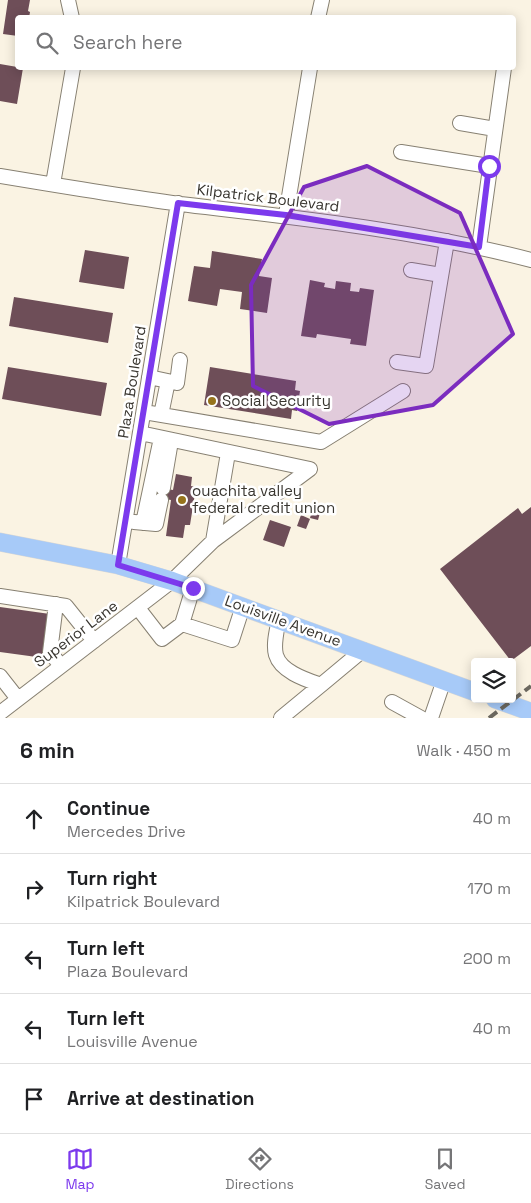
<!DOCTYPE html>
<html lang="en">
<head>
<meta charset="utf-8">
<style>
	:root { --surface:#fff; --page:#f6f6f6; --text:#202124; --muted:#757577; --line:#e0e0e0; --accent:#7c3aed }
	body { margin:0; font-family:"Space Grotesk",sans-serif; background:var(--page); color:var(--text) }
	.controls { position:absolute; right:15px; bottom:15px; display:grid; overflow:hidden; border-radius:5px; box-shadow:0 2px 12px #0003 }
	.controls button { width:45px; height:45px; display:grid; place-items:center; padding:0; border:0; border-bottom:1px solid var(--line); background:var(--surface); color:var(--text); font:25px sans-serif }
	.stop { position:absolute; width:15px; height:15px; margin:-11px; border:4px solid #7c3aed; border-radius:50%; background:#fff }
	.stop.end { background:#7c3aed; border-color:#fff; box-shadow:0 1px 5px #0008 }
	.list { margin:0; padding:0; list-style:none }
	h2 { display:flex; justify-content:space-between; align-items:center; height:65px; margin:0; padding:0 20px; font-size:21px }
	h2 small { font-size:16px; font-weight:400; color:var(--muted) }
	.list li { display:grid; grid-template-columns:32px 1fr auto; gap:15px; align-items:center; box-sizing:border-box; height:70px; padding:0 20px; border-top:1px solid var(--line) }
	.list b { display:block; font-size:19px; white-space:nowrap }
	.list p { margin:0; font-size:16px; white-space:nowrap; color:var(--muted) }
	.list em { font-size:16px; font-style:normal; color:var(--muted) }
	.icon { flex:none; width:28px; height:28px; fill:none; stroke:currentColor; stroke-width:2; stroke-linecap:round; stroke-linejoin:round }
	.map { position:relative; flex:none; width:531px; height:718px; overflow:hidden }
	.search { position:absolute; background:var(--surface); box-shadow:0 2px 12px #0003; left:15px; right:15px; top:15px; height:55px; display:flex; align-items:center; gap:12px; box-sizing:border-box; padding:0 18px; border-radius:5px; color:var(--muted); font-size:19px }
	.sheet { height:415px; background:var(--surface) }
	nav { display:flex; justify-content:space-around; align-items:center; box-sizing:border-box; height:70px; border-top:1px solid var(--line); background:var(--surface); font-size:14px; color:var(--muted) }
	nav a { display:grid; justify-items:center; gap:2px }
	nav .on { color:var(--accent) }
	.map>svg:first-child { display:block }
	.building { fill:#6e4e58 }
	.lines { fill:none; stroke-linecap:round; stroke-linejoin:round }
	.minor-casing { stroke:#878072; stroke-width:16 }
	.major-casing { stroke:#d7d7d5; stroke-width:19 }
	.minor { stroke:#fff; stroke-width:14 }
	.major { stroke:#a7caf8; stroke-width:18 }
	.rail { stroke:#6c685f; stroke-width:4; stroke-dasharray:10 5; stroke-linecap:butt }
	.route { stroke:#7c3aed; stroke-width:6 }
	.marked { fill:#7b2cbf; fill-opacity:0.2; stroke:#7b2cbf; stroke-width:4; stroke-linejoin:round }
	.poi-dot { fill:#96731c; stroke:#fff; stroke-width:2 }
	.labels { text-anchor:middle; stroke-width:5; stroke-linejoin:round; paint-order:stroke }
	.street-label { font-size:15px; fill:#38352f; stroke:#fff }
	.poi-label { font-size:15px; fill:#38352f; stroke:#fff; text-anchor:start }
</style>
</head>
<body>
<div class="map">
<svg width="531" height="718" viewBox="0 0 531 718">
	<rect width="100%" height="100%" fill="#faf3e3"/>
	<!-- building -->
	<path class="building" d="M8,0h22l-2,11 2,1 -1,6h-11v18l-15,-2z
		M0,64l23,4 -6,36 -17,-3z
		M85,250l44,7 -5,32 -45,-7z
		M212,251l50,8 -3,17 13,2 -5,35 -27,-4 2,-17 -22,-3 -3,17 -29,-5 6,-35 16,2z
		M310,280l15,3 -1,4 11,2 1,-8 15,2 -1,8 9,1 1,-4 14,2 -8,56 -16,-2 1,-5 -34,-5 -1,4 -15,-2z
		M14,297l99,16 -5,30 -99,-17z
		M8,367l99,16 -6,33 -99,-17z
		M210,367l86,14 -1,9 5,1 -3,20 -5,-1 -1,9 -87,-14z
		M176,474l16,3 -1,9 5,1 -6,38h-5l-2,13 -17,-2 5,-36 -18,-3 2,-10 18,3z
		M531,507v139l-20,15 -71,-92 78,-61 4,6z
		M312,511l8,2 -2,7 -8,-2z
		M301,515l9,4 -4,10 -9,-3z
		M270,520l21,7 -7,20 -21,-7z
		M0,607l50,7 -6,44 -44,-6z"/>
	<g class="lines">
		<!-- minor casing -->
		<g class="minor-casing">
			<path id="minor" d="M68,0l4,18
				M318,18l4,-18
				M460,123l35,6
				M401,152l88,14
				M0,176c60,10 120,20 180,28 117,14 236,26 351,56
				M53,184l20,-116
				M286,215l24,-147
				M479,247l25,-179
				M411,270l30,5
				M397,362l29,4 21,-125
				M149,377l28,6 3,-23
				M144,412l177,30 82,-51
				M161,415l7,-34
				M163,488l8,-47
				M134,522l22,2 5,-24
				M143,523l18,-85
				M213,541l15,-88
				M118,565l60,-362
				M0,596l66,10 28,35
				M56,604l-6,48 11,14
				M138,608l24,31 20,-15 50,16 11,-34
				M279,619c-2,11 -6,25 -3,36 5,17 31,25 45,30l42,-35
				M182,624l11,-36
				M0,676l18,23
				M392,702l29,16
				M0,713l172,-132 41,-40 97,-72 -170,-36
				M281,718l40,-33
				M431,718l13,-38"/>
		</g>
		<!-- major casing -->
		<g class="major-casing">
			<path id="major" d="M0,542l118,23 54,16 303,111
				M495,699l36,13"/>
		</g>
		<!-- minor -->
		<use href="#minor" class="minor"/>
		<!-- major -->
		<use href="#major" class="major"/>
		<!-- rail -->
		<path class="rail" d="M489,718l42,-32"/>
	</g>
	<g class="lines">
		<!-- route -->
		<path class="route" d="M193,588l-75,-23 60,-362 108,12 193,32 10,-81"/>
	</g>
	<!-- marked area -->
	<path class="marked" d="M367,166l93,47 53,121 -80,71 -104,19 -76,-38 -2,-101 53,-98z"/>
	<!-- markers -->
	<g class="poi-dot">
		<circle cx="212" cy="401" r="5"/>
		<circle cx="182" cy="500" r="5"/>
	</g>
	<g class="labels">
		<!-- street labels -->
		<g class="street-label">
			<text transform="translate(268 198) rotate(7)" y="5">Kilpatrick Boulevard</text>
			<text transform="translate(132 382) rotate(-81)" y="5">Plaza Boulevard</text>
			<text transform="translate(283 621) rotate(20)" y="5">Louisville Avenue</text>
			<text transform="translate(76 634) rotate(-37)" y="5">Superior Lane</text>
		</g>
		<!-- poi labels -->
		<g class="poi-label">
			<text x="222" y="406">Social Security</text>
			<text x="192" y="496">ouachita valley<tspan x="192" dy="17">federal credit union</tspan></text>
		</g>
	</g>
</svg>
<div class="controls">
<button><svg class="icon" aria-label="layers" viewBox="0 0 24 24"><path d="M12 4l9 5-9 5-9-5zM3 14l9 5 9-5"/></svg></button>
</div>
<div class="stop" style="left:489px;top:166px"></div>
<div class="stop end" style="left:193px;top:588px"></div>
<div class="search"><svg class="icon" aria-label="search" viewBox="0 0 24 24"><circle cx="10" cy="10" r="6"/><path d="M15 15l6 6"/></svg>Search here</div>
</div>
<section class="sheet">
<h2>6 min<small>Walk · 450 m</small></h2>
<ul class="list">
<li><svg class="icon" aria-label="ahead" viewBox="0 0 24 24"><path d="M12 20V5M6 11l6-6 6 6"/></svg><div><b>Continue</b><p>Mercedes Drive</p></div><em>40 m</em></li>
<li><svg class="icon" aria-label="right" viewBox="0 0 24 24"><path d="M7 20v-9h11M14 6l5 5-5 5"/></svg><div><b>Turn right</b><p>Kilpatrick Boulevard</p></div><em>170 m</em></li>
<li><svg class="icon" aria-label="left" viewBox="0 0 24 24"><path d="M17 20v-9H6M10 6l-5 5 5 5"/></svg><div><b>Turn left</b><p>Plaza Boulevard</p></div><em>200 m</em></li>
<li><svg class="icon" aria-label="left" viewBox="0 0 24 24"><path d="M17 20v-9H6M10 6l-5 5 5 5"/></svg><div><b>Turn left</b><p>Louisville Avenue</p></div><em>40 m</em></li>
<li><svg class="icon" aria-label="arrive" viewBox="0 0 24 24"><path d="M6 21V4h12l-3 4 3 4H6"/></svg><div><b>Arrive at destination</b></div></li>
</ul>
</section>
<nav>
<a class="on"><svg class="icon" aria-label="map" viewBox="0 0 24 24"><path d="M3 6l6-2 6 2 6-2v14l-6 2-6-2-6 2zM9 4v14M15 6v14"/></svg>Map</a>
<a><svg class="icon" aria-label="directions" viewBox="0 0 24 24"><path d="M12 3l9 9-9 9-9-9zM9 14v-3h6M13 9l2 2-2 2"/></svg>Directions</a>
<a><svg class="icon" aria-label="saved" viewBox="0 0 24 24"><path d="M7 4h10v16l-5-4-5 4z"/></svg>Saved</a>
</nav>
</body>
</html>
